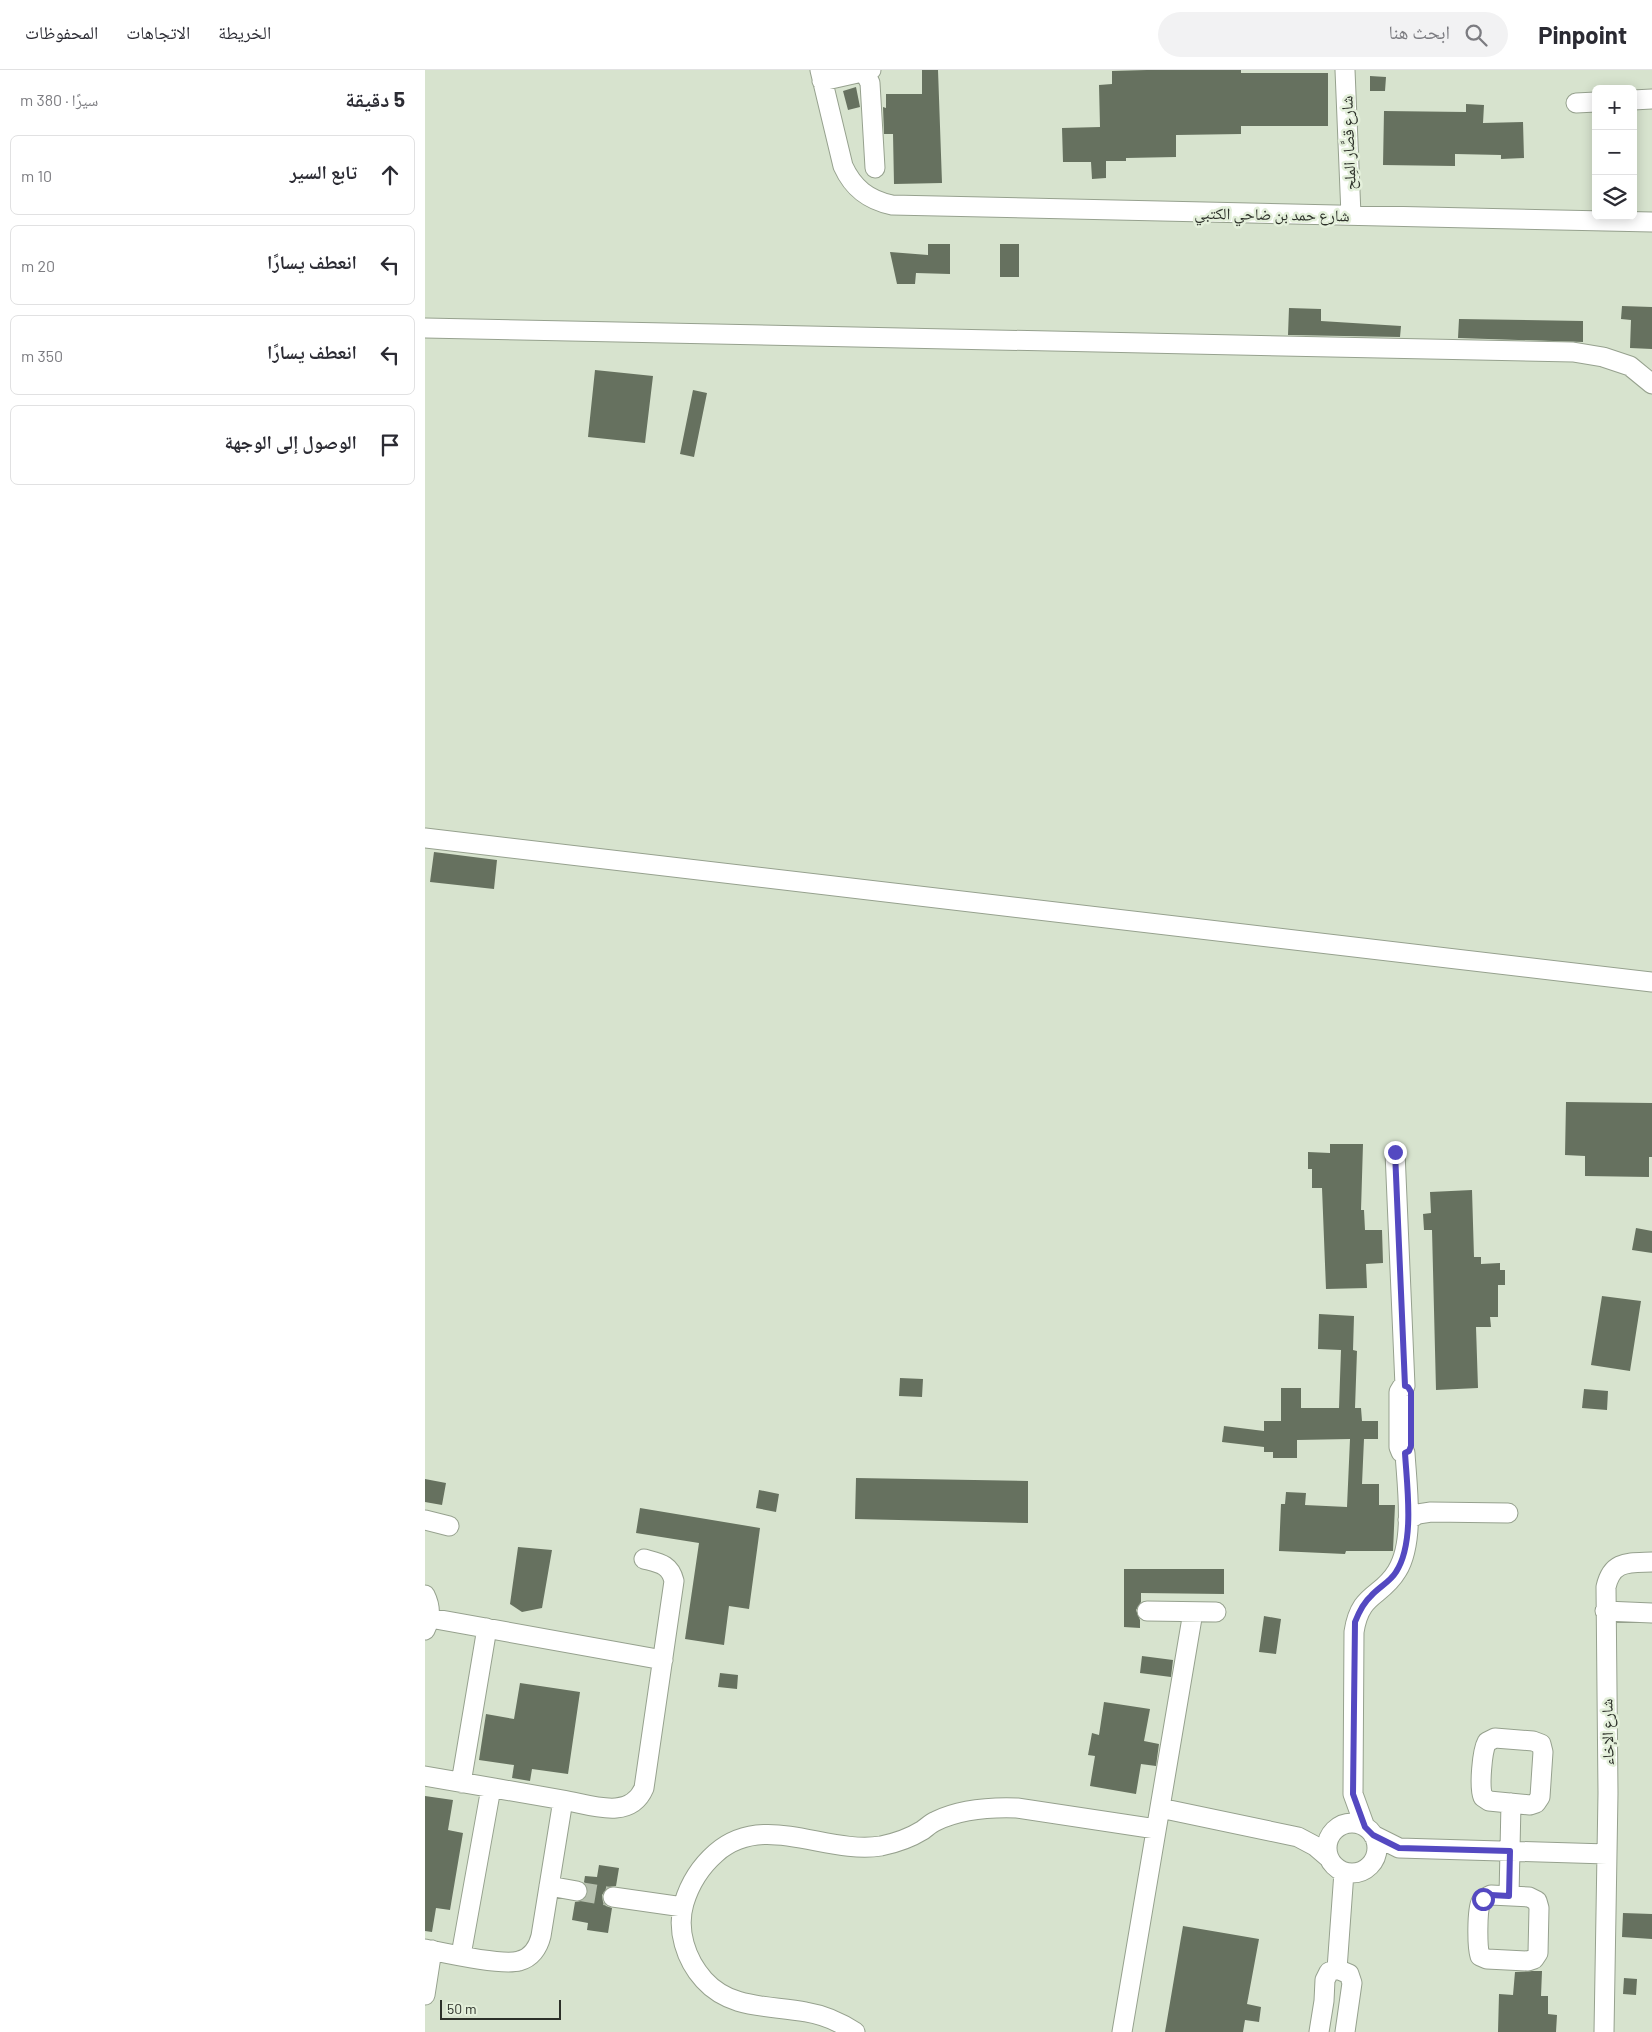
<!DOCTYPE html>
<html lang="ar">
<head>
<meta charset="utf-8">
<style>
	:root { --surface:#fff; --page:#f2f2f3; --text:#2b2b33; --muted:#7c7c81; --line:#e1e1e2 }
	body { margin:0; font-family:Barlow,"Noto Naskh Arabic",sans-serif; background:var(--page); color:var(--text); direction:rtl }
	.controls { position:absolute; right:15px; top:15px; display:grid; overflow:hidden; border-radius:8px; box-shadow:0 2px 12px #0003 }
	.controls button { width:45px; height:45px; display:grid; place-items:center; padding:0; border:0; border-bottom:1px solid var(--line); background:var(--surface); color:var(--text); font:25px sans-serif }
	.scale { position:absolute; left:15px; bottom:12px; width:121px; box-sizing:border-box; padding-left:5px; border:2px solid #2c3029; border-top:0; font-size:14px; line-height:18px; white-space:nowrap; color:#2c3029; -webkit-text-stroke:4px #e4f0db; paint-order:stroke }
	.stop { position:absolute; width:15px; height:15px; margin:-11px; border:4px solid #5449c1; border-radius:50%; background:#fff }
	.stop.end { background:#5449c1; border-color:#fff; box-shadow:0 1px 5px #0008 }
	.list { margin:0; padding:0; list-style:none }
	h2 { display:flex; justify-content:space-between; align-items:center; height:65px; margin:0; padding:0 20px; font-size:21px }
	h2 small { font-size:16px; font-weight:400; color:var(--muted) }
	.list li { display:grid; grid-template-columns:32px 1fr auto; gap:15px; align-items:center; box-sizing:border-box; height:80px; margin:0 10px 10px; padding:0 10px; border:1px solid var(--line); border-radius:8px }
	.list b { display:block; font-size:19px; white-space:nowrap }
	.list em { font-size:16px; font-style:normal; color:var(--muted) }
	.icon { flex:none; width:28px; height:28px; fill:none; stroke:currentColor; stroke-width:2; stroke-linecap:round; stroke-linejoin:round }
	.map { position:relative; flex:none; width:1227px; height:1962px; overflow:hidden; direction:ltr }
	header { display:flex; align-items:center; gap:30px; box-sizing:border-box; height:70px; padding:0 25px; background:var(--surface); border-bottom:1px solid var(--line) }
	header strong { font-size:24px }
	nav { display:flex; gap:28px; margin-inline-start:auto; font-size:18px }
	.search { width:350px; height:45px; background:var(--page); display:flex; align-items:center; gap:12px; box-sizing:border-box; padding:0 18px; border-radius:28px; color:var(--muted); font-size:19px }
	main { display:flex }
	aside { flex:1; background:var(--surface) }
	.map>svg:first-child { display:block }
	.building { fill:#66715f }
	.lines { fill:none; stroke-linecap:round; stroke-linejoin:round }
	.minor-tunnel { stroke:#b5bfad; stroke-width:19; stroke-dasharray:19 9; stroke-linecap:butt }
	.minor-casing { stroke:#96a18e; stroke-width:21 }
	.minor { stroke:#fff; stroke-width:19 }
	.route { stroke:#5449c1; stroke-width:6 }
	.labels { text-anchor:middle; stroke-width:5; stroke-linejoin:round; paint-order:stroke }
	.street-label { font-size:16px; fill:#2c3029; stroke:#e4f0db }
</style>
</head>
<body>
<header>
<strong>Pinpoint</strong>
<div class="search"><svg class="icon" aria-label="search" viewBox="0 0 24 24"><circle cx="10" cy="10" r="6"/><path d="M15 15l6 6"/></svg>ابحث هنا</div>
<nav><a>الخريطة</a><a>الاتجاهات</a><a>المحفوظات</a></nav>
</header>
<main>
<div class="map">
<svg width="1227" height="1962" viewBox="0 0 1227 1962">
	<rect width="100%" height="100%" fill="#d7e3ce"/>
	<!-- building -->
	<path class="building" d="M497,0h16l4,113 -48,1 -1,-50h-9l-1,-27 3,1v-14h36z
		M722,0h94v3h87v53h-87v8l-65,1v22l-50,1v3h-20v17l-14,1 -1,-17h-28l-1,-34 38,-1 -1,-42 13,-1v-13z
		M945,6l16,1 -1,14h-15z
		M431,17l4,20 -12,3 -5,-19z
		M1041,34l18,1 -1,18 40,-1 1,36 -23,1v-4l-46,-1v12l-72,-1 1,-54 82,1z
		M503,174h22v30l-34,-1 -1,11h-18l-7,-32 38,3z
		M575,174h19v33h-19z
		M1197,236l30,1v42l-22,-1 1,-28 -10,-1z
		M864,238l32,1v12l80,5 -1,11 -112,-2z
		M1034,249l124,2v21l-125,-4z
		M170,300l58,6 -8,67 -57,-6z
		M268,320l14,3 -13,64 -14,-3z
		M9,782l63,8 -3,29 -64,-7z
		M1141,1032l86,1v54h-3v20l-64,-1v-20l-20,-1z
		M905,1074h33l-2,66h3l1,20h17l1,33 -17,1 1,24 -41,1 -4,-101h-10v-19h-4v-17l22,1z
		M1047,1120l2,67h7v7l19,-1v7h5v15h-7v32h-8l1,10h-15l2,61 -42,2 -4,-160h-8l-1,-16 8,-1 -1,-21z
		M1211,1158l16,3v22l-20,-3z
		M1177,1226l39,5 -11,70 -39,-6z
		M894,1244l35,2 -1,34 4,1 -2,57h6l1,13h16v18h-14l-2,45h17v21h16l-2,46h-47l-1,3 -66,-3 2,-47h4l1,-12 20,1 -1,12 42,2 3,-68 -53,1v18h-24v-6h-9v-5l-42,-5 2,-16 40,5v-10h17v-33h20v20h38l2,-58 -23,-1z
		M475,1308l23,1 -1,18 -23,-1z
		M1159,1319l24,2 -1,19 -25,-2z
		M431,1408l172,3v42l-173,-4z
		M0,1409l21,4 -4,22 -17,-3z
		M334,1420l20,4 -3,18 -20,-4z
		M215,1438l120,20 -11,81 -20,-3 -5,39 -39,-6 14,-96 -63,-10z
		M93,1477l34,3 -10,58 -20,4 -12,-8z
		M699,1499h100v25l-83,-1v9l-5,8 4,10v8l-16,-1z
		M839,1546l17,3 -5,35 -17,-2z
		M717,1586l31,4 -2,17 -31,-4z
		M295,1603l18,2 -1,14 -19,-2z
		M95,1613l60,9 -12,82 -36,-5 -2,12 -18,-3 2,-13 -35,-5 7,-46 28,5z
		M679,1632l46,7 -6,32 15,3 -3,22 -15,-2 -5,30 -46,-8 5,-30 -7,-1 4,-22 7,2z
		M0,1726l28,4 -5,30 15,3 -13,77 -14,-2 -4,24 -7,-1z
		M174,1795l20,3 -3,18 -8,1 -6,8 1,7 3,4 6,2 -4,25 -21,-3 1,-7 -16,-3 3,-18 6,-1 7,-8v-5l-4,-6 1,-6 12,1z
		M1198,1843l29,1v25l-30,-2z
		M758,1856l76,13 -12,65 14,3 -2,15 -14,-2 -2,12h-78z
		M1108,1901h9l-1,25h7v18l9,1 -1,17h-58l1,-38 14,1 2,-23z
		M1199,1908l13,1 -1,16 -13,-1z"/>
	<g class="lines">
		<!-- minor-tunnel -->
		<path class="minor-tunnel" d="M152,1821l36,6"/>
		<!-- minor casing -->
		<g class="minor-casing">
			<path id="minor" d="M395,0l23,96c10,22 25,34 49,39l760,17
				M920,0l6,145
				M436,2l6,5 3,6 5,85
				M397,11l49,-11
				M1208,30l19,-1
				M1151,33l20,-1
				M0,258l1148,24 30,5 27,9 22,18
				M0,768l1227,144
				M970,1082l10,234
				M980,1316l-3,1 -3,5v55l2,5 4,1
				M0,1450l24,6
				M983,1450l10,-6 13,-2 77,1
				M0,1525c6,12 6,23 0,35
				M722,1541l69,1
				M1180,1541l47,2
				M5,1548l233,42
				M1070,1668l38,3 8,3 2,8 -3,45 -4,6 -6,2 -41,-4 -6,-4c-4,-10 -1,-46 4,-55z
				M0,1706l138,24 -22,136c-3,12 -10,22 -22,25 -17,5 -74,-8 -94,-12
				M36,1713l26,-155
				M138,1730c28,5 67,21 81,-12l30,-207c-4,-17 -15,-18 -30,-22
				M735,1738l138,29 17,9 14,12
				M902 1778a25 25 0 1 1 50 0a25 25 0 1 1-50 0Z
				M940,1757l-12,-33 1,-162c6,-40 27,-34 43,-61 18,-29 10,-84 8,-118
				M948,1765l26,13 208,6
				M124,1816l28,5
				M1066,1825l38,2 8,4 2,7 -1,45 -4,6 -6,2 -41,-2 -7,-3c-3,-9 -3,-46 1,-54 2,-4 6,-5 10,-7z
				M1084,1826l2,-93
				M188,1827l70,10
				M36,1885l30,-167
				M912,1899l7,-97
				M0,1925l7,-45
				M430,1962c-15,-10 -31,-17 -49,-20 -36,-7 -75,-2 -102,-32 -18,-20 -28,-50 -20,-77 6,-20 16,-36 32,-50 48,-42 110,2 165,-7 15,-3 29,-8 42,-16 4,-3 8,-7 13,-9 25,-12 53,-14 81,-13l139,21
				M697,1962l71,-420
				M894,1962l5,-31 1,-21 4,-8 8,-3 12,5 3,9 -7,49
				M1179,1962l4,-239 -2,-206c6,-27 23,-24 46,-25"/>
		</g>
		<!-- minor -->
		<use href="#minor" class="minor"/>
	</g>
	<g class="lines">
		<!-- route -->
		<path class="route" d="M970,1082l10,234 3,1 3,5v54l-2,5 -4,2c2,34 10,90 -9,119 -6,10 -17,15 -25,24 -8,7 -12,16 -16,26l-2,172 12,33 8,8 26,13 111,3 -1,45 -18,-1 -8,4"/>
	</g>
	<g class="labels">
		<!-- street labels -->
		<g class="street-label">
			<text transform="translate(923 73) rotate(-92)" y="6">شارع قصَّار المِلح</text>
			<text transform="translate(847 144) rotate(1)" y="6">شارع حمد بن ضاحي الكتبي</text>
			<text transform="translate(1182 1662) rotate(-91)" y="6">شارع الإخاء</text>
		</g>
	</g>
</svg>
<div class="controls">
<button>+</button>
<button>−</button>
<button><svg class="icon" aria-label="layers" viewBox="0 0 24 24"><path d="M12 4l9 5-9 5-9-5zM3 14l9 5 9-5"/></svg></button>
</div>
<div class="scale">50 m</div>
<div class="stop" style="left:1058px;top:1829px"></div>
<div class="stop end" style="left:970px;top:1082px"></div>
</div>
<aside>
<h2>5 دقيقة<small>سيرًا · 380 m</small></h2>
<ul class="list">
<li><svg class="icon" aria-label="ahead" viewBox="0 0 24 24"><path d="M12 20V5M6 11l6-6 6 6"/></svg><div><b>تابع السير</b></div><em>10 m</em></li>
<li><svg class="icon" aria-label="left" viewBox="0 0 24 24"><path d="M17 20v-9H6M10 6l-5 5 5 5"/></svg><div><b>انعطف يسارًا</b></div><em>20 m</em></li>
<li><svg class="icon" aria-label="left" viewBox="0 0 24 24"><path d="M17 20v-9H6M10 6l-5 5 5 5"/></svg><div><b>انعطف يسارًا</b></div><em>350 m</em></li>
<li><svg class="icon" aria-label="arrive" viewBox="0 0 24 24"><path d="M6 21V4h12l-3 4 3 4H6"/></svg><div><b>الوصول إلى الوجهة</b></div></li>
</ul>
</aside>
</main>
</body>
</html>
